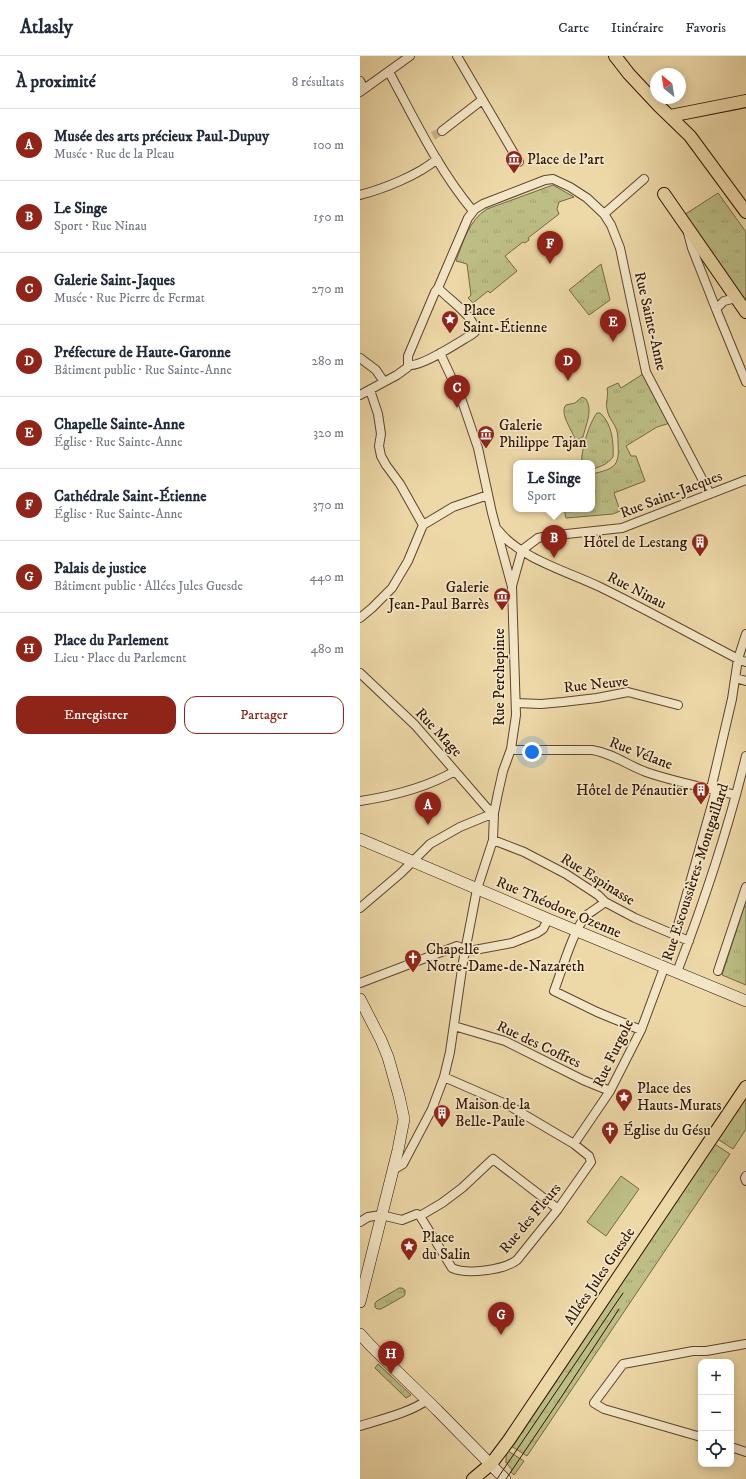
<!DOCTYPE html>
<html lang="fr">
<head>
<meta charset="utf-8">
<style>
	:root { --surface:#fff; --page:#f2f2f3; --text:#1f2937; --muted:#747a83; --line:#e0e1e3; --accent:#8f2418 }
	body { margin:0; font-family:"IM FELL DW Pica",serif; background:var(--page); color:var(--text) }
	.controls { position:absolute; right:12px; bottom:12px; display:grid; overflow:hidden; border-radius:8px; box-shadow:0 2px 10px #0003 }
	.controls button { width:36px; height:36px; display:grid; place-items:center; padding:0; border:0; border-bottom:1px solid var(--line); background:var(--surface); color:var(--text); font:20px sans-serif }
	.compass { position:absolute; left:290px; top:12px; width:36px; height:36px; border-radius:50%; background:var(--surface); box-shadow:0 2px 10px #0003; rotate:330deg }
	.you { position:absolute; left:172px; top:696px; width:14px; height:14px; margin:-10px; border:3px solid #fff; border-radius:50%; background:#1a73e8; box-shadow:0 0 0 6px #1a73e833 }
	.badge { display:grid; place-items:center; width:26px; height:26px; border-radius:50%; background:var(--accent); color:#fff; font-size:13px; font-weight:700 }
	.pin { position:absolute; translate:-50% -33px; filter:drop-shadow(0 1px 2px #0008) }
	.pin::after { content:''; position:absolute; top:21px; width:14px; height:12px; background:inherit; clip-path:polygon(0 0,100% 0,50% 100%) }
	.popup { position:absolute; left:153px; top:404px; width:82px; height:52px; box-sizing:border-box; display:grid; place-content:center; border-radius:8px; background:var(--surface); filter:drop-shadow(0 1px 3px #0005); font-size:13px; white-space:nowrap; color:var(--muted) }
	.popup b { font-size:15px; color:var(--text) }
	.popup::after { content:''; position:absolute; left:50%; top:100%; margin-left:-8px; border:8px solid transparent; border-top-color:var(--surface) }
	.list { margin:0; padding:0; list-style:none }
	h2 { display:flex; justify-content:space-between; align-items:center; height:52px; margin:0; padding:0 16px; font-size:17px }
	h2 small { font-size:13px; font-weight:400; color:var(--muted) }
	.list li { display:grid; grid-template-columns:26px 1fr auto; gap:12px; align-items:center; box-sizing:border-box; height:72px; padding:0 16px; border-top:1px solid var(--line) }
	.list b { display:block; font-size:15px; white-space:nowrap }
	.list p { margin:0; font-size:13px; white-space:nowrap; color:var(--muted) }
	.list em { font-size:13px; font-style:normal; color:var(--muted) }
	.actions { display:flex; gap:8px; padding:12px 16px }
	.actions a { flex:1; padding:9px 0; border:1px solid var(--accent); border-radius:12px; text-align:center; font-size:14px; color:var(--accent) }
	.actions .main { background:var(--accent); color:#fff }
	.icon { flex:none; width:22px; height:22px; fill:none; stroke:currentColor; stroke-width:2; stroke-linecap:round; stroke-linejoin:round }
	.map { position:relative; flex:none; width:386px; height:1423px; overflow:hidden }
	header { display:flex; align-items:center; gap:24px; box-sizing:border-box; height:56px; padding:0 20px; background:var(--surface); border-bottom:1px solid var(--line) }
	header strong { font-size:19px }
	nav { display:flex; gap:22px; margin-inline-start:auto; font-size:14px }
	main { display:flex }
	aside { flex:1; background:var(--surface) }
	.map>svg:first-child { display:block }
	.grass { fill:url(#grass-tufts); stroke:#756845 }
	.garden { fill:#bcbe85; stroke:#756845 }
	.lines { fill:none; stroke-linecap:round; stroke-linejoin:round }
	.street-tunnel { stroke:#c7b187; stroke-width:8; stroke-dasharray:8 4; stroke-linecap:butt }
	.street-casing { stroke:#5e442e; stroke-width:10 }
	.secondary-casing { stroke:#2e1305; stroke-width:12 }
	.primary-casing { stroke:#2e1305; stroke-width:14 }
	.street { stroke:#f3e6c6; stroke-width:8 }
	.secondary { stroke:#f3e6c6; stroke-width:11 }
	.primary { stroke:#edd8a7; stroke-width:12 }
	.tram { stroke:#2e1305; stroke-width:1 }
	.labels { text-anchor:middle; stroke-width:3.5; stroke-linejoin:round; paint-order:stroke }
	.poi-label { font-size:15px; fill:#2e1305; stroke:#f3e6c6; text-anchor:start }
	.street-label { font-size:15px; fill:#2e1305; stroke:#f3e6c6 }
</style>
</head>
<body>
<header>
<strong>Atlasly</strong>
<nav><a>Carte</a><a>Itinéraire</a><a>Favoris</a></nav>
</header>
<main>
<aside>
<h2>À proximité<small>8 résultats</small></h2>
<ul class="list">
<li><span class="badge">A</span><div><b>Musée des arts précieux Paul-Dupuy</b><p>Musée · Rue de la Pleau</p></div><em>100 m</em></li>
<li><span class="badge">B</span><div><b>Le Singe</b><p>Sport · Rue Ninau</p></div><em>150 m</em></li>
<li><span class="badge">C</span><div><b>Galerie Saint-Jaques</b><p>Musée · Rue Pierre de Fermat</p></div><em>270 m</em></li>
<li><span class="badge">D</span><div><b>Préfecture de Haute-Garonne</b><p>Bâtiment public · Rue Sainte-Anne</p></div><em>280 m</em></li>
<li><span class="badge">E</span><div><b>Chapelle Sainte-Anne</b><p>Église · Rue Sainte-Anne</p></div><em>320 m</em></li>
<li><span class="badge">F</span><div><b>Cathédrale Saint-Étienne</b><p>Église · Rue Sainte-Anne</p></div><em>370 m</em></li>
<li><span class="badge">G</span><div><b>Palais de justice</b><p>Bâtiment public · Allées Jules Guesde</p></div><em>440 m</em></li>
<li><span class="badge">H</span><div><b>Place du Parlement</b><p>Lieu · Place du Parlement</p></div><em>480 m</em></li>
</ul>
<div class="actions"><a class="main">Enregistrer</a><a>Partager</a></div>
</aside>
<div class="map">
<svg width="386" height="1423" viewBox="0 0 386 1423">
	<defs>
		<pattern id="grass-tufts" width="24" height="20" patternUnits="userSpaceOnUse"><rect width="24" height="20" fill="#bcbe85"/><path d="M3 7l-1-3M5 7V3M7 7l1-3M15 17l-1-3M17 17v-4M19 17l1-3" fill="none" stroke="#a2a271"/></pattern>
	</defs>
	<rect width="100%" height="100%" fill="#edd8a7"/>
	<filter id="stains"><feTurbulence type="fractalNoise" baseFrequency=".005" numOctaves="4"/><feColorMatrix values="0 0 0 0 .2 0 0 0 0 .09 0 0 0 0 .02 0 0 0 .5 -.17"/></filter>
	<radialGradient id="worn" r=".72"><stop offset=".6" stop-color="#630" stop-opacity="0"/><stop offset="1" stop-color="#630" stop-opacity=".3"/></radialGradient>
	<!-- grass -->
	<path class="grass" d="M193,129l21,12 -15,5 -2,7 2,5 -31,24 1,2 -4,3 -2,-1 -18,14 12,15 -27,22 -2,-2 -15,12 -5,-5 3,-3 -4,-31 -11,-3c7,-19 13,-41 31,-52z
		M358,137l28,39v71l-62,-88z
		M241,208l9,36 -21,15 -20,-25z
		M283,318l27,49 -13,4 -31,19 5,10h5l9,25 -31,12 6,18 -7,3 -47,4 -2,-9h28v-35c21,-5 28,-7 26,-30 0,-6 0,-12 -3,-18 -3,-5 -7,-10 -8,-17 -2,-6 2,-13 0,-21l11,-5 3,5z
		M222,341l4,2c7,12 0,25 -3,38l-6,3 -2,-1c-3,-9 -16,-26 -9,-34l9,-2z
		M237,357h3c12,10 14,30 13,44 -5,7 -13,10 -21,12v-6h-10c-2,-11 8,-42 15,-50z
		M386,845v84l-24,-10z
		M386,1038v35l-13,20 -17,-11z
		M353,1087l17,11 -203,302 -16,-10z
		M39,1232h3l3,2v4l-1,2 -23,13h-4l-2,-2v-4l2,-2z
		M18,1308l33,31 -5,3 -31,-30z
		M148,1395l16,10 -10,14 -3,-3 1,-2 -6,-8v1v-7z"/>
	<!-- garden -->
	<path class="garden" d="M261,1120l18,13 -33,47 -19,-14z"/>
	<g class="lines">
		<!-- street-tunnel -->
		<path class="street-tunnel" d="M73,80l9,-5"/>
		<!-- street casing -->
		<g class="street-casing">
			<path id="street" d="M97,0l62,106
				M29,16c26,48 49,97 84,139
				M0,25l4,8
				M0,36l50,-36
				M82,75l40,-31
				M0,139c23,-6 59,-20 77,-36
				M244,158l40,-35
				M328,177l4,15 24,61
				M376,242l-12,3 -8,8 30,73
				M0,302l16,12 8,12
				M48,309c12,3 51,-23 63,-30l4,-3c2,-14 -28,-34 -37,-44
				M10,334l8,24 3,20 -2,12 2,10 5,9 14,19 23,41
				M0,339l37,-20 11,-8v-11l27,-64 3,-4 30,-70 7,-9 8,-5 62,-24 8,-1 17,8 17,11 17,16 7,11 9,23 26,124 64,122
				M138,474c21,28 71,42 102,57 47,23 92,48 138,72l8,-25
				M162,494l16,-12 10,-2 74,-8 124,-48
				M152,530l10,-36
				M0,562l12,-10 20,-20 16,-27 15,-36 30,-18 35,-12
				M0,617l55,52 72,83 7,5
				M375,622l11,3
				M156,647l25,1 22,-2 34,-4 31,-6 50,13
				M151,693l5,1h76c20,3 35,15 54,22 29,10 60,16 90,23
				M351,733l21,-90 6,-40 8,3
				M0,745c33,-5 66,-13 95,-30
				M133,784l31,12 42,22 32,21 7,7 30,16 54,23
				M245,846c-6,5 -13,9 -18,13 -13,12 -26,58 -33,76l43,21 44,18
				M0,852l41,-35 29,-29 30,-17 34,-14
				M315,880l41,-146
				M358,915l28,-84
				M317,916c27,-70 51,-142 69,-216
				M0,927l97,-37 12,5 43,-8 25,-10 6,-4 5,-10
				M94,970l51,15 78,39 27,11
				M214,1088l36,-53 31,-61 23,-62
				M33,1114l10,-6 29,-55 12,-32 6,-25 13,-90 14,-73 16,-49 1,-27 4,-20 5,-22 8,-22 5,-34 -4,-128 -20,-74 -14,-65 -17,-50 -21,-45
				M386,1120l-1,2 1,3
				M60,1160l22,-13 20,-15 31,-29 65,50
				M0,1166l8,-5 13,-2 21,5 15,-6 3,2 32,52c15,7 52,2 65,-8l41,-51 33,-47 -2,-6 -15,-12 -66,-39 -64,-28
				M0,1370c19,-6 52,-14 67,-26
				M341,1381l-97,-28 -10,-6 29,-39 70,-13h13l40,-7
				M371,1391l15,5"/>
		</g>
		<!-- secondary casing -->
		<g class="secondary-casing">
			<path id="secondary" d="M0,783l188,80 198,82
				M0,943l21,41 7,17 11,39 5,23 -6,31 -38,152
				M0,1278l11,12 66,64 68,69"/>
		</g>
		<!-- primary casing -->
		<g class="primary-casing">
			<path id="primary" d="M255,0l14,18 30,32 31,30 56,76
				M310,60l76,-15
				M304,138l82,118
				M113,1423l18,-15 18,-24 237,-353"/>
		</g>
		<!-- street -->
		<use href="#street" class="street"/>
		<!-- secondary -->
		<use href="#secondary" class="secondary"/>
		<!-- primary -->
		<use href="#primary" class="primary"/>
		<!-- tram -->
		<path class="tram" d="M137,1423l126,-186
			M146,1423l56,-83 57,-87"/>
	</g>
	<!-- icons -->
	<defs>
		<g id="museum-pin" transform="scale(0.9)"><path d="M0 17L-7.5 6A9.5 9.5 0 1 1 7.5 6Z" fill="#8f2418" stroke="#f3e6c6"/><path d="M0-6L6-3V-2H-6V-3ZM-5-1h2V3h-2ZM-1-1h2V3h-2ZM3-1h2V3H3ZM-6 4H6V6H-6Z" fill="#fff"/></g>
		<g id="sight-pin" transform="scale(0.9)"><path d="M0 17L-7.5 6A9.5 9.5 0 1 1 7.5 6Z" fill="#8f2418" stroke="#f3e6c6"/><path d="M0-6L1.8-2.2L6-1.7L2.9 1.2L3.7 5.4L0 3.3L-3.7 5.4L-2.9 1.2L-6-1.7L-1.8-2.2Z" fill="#fff"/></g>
		<g id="building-pin" transform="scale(0.9)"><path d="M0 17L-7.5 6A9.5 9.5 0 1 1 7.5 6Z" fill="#8f2418" stroke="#f3e6c6"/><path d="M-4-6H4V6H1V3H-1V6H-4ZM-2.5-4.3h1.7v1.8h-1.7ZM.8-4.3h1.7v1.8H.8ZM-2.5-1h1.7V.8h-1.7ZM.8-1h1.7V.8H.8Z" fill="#fff"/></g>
		<g id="church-pin" transform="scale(0.9)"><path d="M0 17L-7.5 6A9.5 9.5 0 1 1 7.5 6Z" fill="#8f2418" stroke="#f3e6c6"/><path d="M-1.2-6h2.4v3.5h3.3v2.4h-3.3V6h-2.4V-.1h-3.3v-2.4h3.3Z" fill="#fff"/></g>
	</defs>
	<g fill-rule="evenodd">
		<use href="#museum-pin" x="154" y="103"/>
		<use href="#sight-pin" x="90" y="263"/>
		<use href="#museum-pin" x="126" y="378"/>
		<use href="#building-pin" x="340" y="486"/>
		<use href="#museum-pin" x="142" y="540"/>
		<use href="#building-pin" x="341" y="734"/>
		<use href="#church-pin" x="53" y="902"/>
		<use href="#sight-pin" x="264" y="1041"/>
		<use href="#building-pin" x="82" y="1057"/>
		<use href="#church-pin" x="250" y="1074"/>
		<use href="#sight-pin" x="49" y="1190"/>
	</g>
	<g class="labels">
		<!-- poi labels -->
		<g class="poi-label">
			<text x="167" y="108">Place de l'art</text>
			<text x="103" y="259">Place<tspan x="103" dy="17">Saint-Étienne</tspan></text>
			<text x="139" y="374">Galerie<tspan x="139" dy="17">Philippe Tajan</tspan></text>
			<text x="327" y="491" text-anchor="end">Hôtel de Lestang</text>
			<text x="129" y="536" text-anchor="end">Galerie<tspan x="129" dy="17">Jean-Paul Barrès</tspan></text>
			<text x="328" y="739" text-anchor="end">Hôtel de Pénautier</text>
			<text x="66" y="898">Chapelle<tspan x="66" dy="17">Notre-Dame-de-Nazareth</tspan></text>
			<text x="277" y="1037">Place des<tspan x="277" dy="17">Hauts-Murats</tspan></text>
			<text x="95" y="1053">Maison de la<tspan x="95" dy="17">Belle-Paule</tspan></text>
			<text x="263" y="1079">Église du Gésu</text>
			<text x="62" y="1186">Place<tspan x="62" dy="17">du Salin</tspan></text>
		</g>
		<!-- street labels -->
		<g class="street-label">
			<text transform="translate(291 265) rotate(77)" y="5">Rue Sainte-Anne</text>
			<text transform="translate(311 438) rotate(-21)" y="5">Rue Saint-Jacques</text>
			<text transform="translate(277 534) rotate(27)" y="5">Rue Ninau</text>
			<text transform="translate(139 621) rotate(-90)" y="5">Rue Perchepinte</text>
			<text transform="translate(236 628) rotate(-6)" y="5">Rue Neuve</text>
			<text transform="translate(79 676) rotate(47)" y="5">Rue Mage</text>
			<text transform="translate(281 697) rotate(21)" y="5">Rue Vélane</text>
			<text transform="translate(335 816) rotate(-72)" y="5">Rue Escoussières-Montgaillard</text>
			<text transform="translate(238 823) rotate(32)" y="5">Rue Espinasse</text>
			<text transform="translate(199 851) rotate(23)" y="5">Rue Théodore Ozenne</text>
			<text transform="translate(179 988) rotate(25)" y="5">Rue des Coffres</text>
			<text transform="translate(253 997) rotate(-64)" y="5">Rue Furgole</text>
			<text transform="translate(170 1162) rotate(-50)" y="5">Rue des Fleurs</text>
			<text transform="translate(239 1220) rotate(-56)" y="5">Allées Jules Guesde</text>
		</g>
	</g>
	<rect width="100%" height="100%" filter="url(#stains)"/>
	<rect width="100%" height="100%" fill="url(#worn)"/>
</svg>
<div class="controls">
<button>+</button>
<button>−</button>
<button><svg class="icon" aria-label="locate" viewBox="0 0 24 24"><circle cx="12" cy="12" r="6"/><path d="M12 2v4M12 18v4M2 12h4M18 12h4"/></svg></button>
</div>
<svg class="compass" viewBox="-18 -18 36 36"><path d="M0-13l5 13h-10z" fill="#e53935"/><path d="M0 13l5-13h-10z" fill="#747a83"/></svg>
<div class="you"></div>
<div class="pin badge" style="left:68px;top:769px">A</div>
<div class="pin badge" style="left:194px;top:502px">B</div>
<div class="popup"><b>Le Singe</b>Sport</div>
<div class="pin badge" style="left:97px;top:352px">C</div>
<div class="pin badge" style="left:208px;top:325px">D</div>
<div class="pin badge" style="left:253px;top:286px">E</div>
<div class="pin badge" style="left:190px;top:208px">F</div>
<div class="pin badge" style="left:141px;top:1279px">G</div>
<div class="pin badge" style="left:31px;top:1318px">H</div>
</div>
</main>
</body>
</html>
